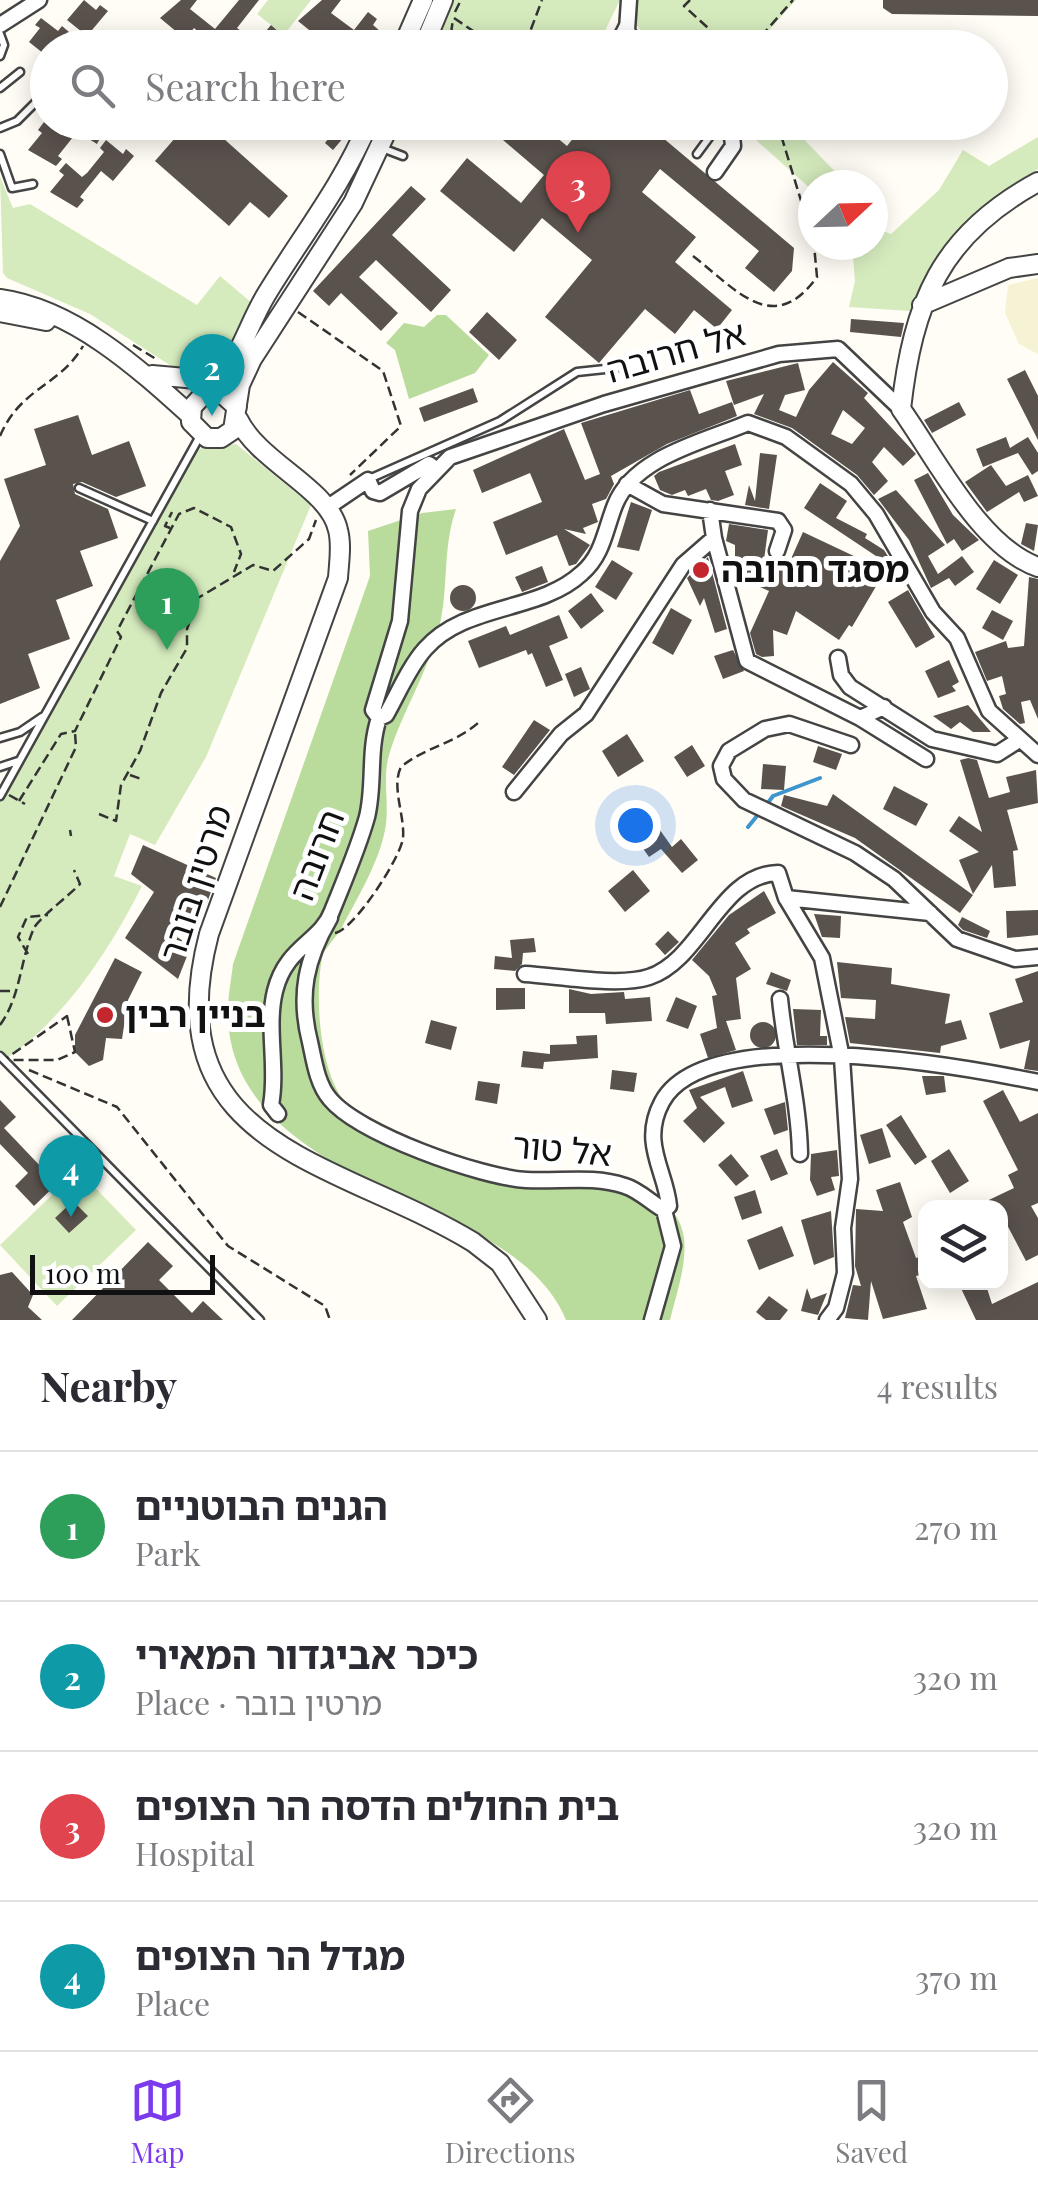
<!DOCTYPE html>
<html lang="en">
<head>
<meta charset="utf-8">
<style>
	:root { --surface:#fff; --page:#f2f2f3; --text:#2b2b33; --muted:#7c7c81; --line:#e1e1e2; --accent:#7c3aed }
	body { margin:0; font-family:"Playfair Display","Noto Sans Hebrew",serif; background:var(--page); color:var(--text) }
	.controls { position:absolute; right:30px; bottom:30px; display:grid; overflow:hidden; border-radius:20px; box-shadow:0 5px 25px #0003 }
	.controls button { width:90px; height:90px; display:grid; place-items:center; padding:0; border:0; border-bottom:2px solid var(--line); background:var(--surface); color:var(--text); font:50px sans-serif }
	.compass { position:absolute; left:798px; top:170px; width:90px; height:90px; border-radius:50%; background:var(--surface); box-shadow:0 5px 25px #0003; rotate:68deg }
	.scale { position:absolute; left:30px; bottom:25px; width:185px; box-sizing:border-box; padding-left:10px; border:5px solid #111; border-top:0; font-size:28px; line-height:35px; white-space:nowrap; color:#111; -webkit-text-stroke:8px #fff; paint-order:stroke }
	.you { position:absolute; left:635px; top:825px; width:35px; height:35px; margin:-25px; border:8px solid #fff; border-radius:50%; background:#1a73e8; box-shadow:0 0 0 15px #1a73e833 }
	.badge { display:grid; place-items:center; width:65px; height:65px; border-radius:50%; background:var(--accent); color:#fff; font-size:32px; font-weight:700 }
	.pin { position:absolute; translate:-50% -82px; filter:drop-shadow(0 2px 5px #0008) }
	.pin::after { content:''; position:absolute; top:52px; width:35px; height:30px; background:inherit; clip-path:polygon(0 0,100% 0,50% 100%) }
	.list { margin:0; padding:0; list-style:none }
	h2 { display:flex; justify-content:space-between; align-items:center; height:130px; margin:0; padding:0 40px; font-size:42px }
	h2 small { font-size:32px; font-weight:400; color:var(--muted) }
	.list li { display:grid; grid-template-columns:65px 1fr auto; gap:30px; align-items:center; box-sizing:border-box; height:150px; padding:0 40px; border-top:2px solid var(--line) }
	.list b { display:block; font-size:38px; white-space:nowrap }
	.list p { margin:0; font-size:32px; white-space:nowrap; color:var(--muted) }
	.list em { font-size:32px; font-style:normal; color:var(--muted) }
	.icon { flex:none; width:55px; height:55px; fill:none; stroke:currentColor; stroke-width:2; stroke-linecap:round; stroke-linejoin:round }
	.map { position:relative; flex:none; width:1038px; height:1320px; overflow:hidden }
	.search { position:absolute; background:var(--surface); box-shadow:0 5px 25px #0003; left:30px; right:30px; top:30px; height:110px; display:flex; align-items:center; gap:25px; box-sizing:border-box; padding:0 35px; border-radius:55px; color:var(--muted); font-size:38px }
	.sheet { height:730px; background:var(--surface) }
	nav { display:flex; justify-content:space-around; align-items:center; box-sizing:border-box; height:140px; border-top:2px solid var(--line); background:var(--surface); font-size:28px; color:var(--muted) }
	nav a { display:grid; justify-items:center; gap:5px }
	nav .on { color:var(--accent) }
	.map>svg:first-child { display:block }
	.farmland { fill:#f6f3d4 }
	.green { fill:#d5ebbd }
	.forest { fill:#b9dc9c }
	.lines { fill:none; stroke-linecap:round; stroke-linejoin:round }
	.stream { stroke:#3f96cf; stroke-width:4 }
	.building { fill:#5a524d; fill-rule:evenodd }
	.service-casing { stroke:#444; stroke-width:11 }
	.minor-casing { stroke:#444; stroke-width:19 }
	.tertiary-casing { stroke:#444; stroke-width:22 }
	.path { stroke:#333; stroke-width:2.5; stroke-dasharray:10 5; stroke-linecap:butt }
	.service { stroke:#fff; stroke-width:6 }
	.minor { stroke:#fff; stroke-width:14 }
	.tertiary { stroke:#fff; stroke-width:18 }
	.poi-dot { fill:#c4262e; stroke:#fff; stroke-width:4 }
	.labels { text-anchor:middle; stroke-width:10; stroke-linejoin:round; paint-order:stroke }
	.street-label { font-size:35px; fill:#111; stroke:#fff }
	.poi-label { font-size:35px; font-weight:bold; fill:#111; stroke:#fff; text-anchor:start }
</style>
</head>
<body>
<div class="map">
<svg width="1038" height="1320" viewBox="0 0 1038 1320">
	<rect width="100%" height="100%" fill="#fffdf5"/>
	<!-- farmland -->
	<path class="farmland" d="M1038,278v76l-19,-10 -14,-31 3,-28z"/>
	<!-- green -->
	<path class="green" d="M268,0h43l-27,35 -27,-21z
		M451,0h169l-23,47h-25l-8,-6 -5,7h-125z
		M636,0h160l-43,48 -99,-1 -20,-25z
		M737,123h51l60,62h-35v6z
		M1038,137v32c-58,36 -105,77 -128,142l-61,-4 6,-26 -3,-36h21v-18l18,7 48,-44 24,-40 26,16z
		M0,177l13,31 17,-4 167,101 23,-29 32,27 -33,65 -32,8 -97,-62 -83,-36 -4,-5z
		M236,444l75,61 -105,252 -51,88 -25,-11 -16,42 28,10c-33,65 -77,133 -138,174l-4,-4v-256l196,-351z
		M78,1170l58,60 -79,76 -57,-61z"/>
	<!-- forest -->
	<path class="forest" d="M437,315h9l43,40 -14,18 -66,26 -14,-49 -9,-7 18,-20 20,4z
		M456,509c-14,40 -7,80 -17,119 -11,44 -37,84 -50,127 -7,24 1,51 -4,75 -6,32 -28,69 -43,97 -5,10 -18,21 -20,31 -7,37 -3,100 16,134 19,35 147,83 187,92 43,10 151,-13 159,54 3,27 -8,57 -14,82h-104c-19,-46 -64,-74 -106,-95 -88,-44 -228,-89 -232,-207 -1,-18 3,-36 5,-54l137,-388 -2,-45 54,-18z"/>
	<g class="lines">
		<!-- stream -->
		<path class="stream" d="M767,804l6,-8 47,-18
			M748,827l13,-16"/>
	</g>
	<!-- building -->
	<path class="building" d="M84,0l12,10 4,-5 8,6 -21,25 -20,-16z
		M181,0h16l-7,9 25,20 24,-29h20l-22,28 19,15 15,-18 8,7 -4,6 11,10h-68l-24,-20 -12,15 -8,-6 4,-4 -18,-15z
		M322,0h19l-10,13 23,17 14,-18 9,7 -4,6 16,14 -7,9h-25l-23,-18 -14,18h-17l11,-14 -16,-13z
		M883,0h155v16l-146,-2 -9,-6z
		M41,18l17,13 4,-5 7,6 -12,16h-9v9l-19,-15 11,-14 -5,-3z
		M44,122l17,13 4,-5 8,7 -15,19 4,3 -6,7 -28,-16 14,-17 -4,-3z
		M62,122h46l-11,22z
		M189,122h16l83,74 -19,22 -19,-16 -21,24 -74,-65z
		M308,122h43l3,3 -21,25 -8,-7 3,-4z
		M482,122h56l29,24 19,-24h58l150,126 -2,23 -18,21 -29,-24 14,-17 -99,-82 -18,23 54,45 -21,25 57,48 -15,19 -23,-19 -19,24 -30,-25 -46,54 -54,-46 47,-57 -50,-42 -28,34 -74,-61 27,-33 54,45 23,-28z
		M106,140l17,14 3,-5 8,7 -21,25 -12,-10 -21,26 4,3 -7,8 -27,-16 14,-17 -5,-4 7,-8 16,14 5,-4 17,-21 -4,-4z
		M411,186l15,13 -34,36 59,55 -20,22 -55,-52 -17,17 39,36 -17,18 -40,-38 -12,13 -16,-15z
		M487,312l30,28 -18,20 -30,-28z
		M851,319l53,4 -1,5 -2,9 -51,-5z
		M833,362l35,31 -4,5 52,56 -13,12 -19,-19 -12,15 16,19 -14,14 -17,-20 -65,-47 -38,-14 10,-20 -30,11 -8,-24 72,-18 7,27 -20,5 -6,15 17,7 13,-27zM843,410l22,18 -13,16 -21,-10z
		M1025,370l13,26v44l-31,-61z
		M473,388l5,14 -54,20 -5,-14z
		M690,390l9,24 33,-12 5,14 -70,28 -56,32 3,8 -8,15 -14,5 6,18 -15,6 3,6 -22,-5 26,16 -14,19 -7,2 -12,-31 -51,20 -13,-33 49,-20 -12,-29 -48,20 -9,-23 91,-41 21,51 15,-6 -19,-51z
		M959,402l7,13 -34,18 -8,-13z
		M78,415l14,40 37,-14 17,45 -30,11 -34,-15 -9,2 2,10 33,15 10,29 -38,13 13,35 -37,14 14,39 -42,15 12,34 -40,16v-143l20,-35 -16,-47 42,-14 -12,-36z
		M1006,437l4,11 18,-11 10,16v18l-6,4 -14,-22 -35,14 -7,-18z
		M735,444l7,21 -17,6 9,24 -16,6 -7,-1 -5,-11 -18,7 -3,-6 -13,5 -12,-5 -6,-14 5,-4z
		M760,453l17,2 -8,54 -24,-4 4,-20 6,16z
		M991,465l15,21 22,-11 10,21 -14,6 -5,-10 -32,20 -22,-30z
		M928,473l25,42 26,25 -17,11 -8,-12 -7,5 -33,-64z
		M820,483l27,18 -11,17 31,16 -2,4 19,12 7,11 -39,66 -3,-2 -10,15 -43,-29 -9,24 -14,-5 1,26 -12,1 -6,-3 -6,-21 19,-42 -9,-4 3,-6 -28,-4v-32l-9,-4 3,-17 39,6 -4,30 22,10 17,-38 72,34 4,-8 -75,-50z
		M896,490l49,55 -17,11 10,18 24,-18 12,16 -19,14 -6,-8 -18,10 -22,-48 -31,-41z
		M631,502l21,8 -13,41 -22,-4z
		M1026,523l12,2 -4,26 -13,-7z
		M708,557l19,72 -12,4 -11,-35 -4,8 -13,-28z
		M612,560l21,13 -17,27 -21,-13z
		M994,560l24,15 -18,29 -24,-15z
		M542,566l6,16 -26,10 -7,-15z
		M1029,577l9,2v140l-8,-19 -9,2 4,21 -5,1 -17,-15 -4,-13 7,-2 -4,-18 -15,5 -12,-29 31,-11 2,7 16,-2z
		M450 598a13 13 0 1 1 26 0a13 13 0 1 1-26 0Z
		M908,590l27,47 -19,11 -28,-46z
		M591,593l13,18 -23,18 -13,-18z
		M671,608l21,12 -19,35 -21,-12z
		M992,610l21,11 -10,19 -21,-12z
		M559,615l9,23 -19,8 14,34 -17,7 -14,-34 -4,2 -2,-5 -47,18 -11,-27 38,-15 4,9z
		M733,650l11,21 -21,8 -9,-23z
		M949,660l10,22 -7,4 4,5 -18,7 -13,-27z
		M581,667l9,22 -16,8 -9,-23z
		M968,705l23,27h-18l-13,-10 -9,7 -18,-13z
		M534,720l16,10 -36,45 -12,-8z
		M627,734l17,27 -26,16 -16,-26z
		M692,745l13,21 -18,11 -13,-20z
		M818,746l24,8 -6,16 -23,-8z
		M968,758l9,2 12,38 21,-6 -4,-15 30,-7 2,33 -31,7 11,40 -5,1 3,35 -22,2 -2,-23 -19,29 -14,-34 20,-8 -30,-21 10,-15 23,16 -22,-72z
		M763,764l23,2 -2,24 -23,-1z
		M894,786l34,18 -12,22 -33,-17z
		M833,794l140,101 -13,18 -105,-75 -74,-32 3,-11 43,11z
		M655,823l17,24 9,-8 17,21 -16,13 -21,-24 -12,8 -14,-20z
		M143,845l73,33 -16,44 -10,-8 -13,23 14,9 -13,33 -53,-41 29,-46 -23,-18z
		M633,870l17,21 -25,21 -17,-21z
		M764,891l12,22 -29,16 3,4 -15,10 16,26 -15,9 5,41 -15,2 10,29 -28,8 -8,-24 17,-6 -5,-32 5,-1 -8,-19 -17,-16 37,-45z
		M1038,910v25l-31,3 -1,-27z
		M814,914l27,2 -1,22 -18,-1z
		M962,917l28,14 -3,7 -24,-8 -5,-5z
		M668,931l11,11 -14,13 -10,-11z
		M534,938l2,14 -13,1 -1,11 -7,7 -21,-2 1,-13 17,2 -2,-18z
		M115,958l27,14 -14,28 -6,39 -16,-1 -3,22 -14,6 -14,-14v-17z
		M837,962l55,6 -1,16 59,10 -5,30 16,-4 6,19 -26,7 -1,7 -90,-10 -5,-26 30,2 1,-19 -35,-2z
		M1038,971v100l-14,-2 6,-29 -30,9 -11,-36 34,-11 -8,-23z
		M771,972l20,8 -4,11 -21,-7z
		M496,988h29v21l-29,1z
		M569,989l22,5 33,-2 1,7 25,-2 2,24 -46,3 -1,-11h-36z
		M676,997l21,9 -9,23 -22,-8z
		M793,1009l28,1 -1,26h7v9h-30z
		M431,1020l26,7 -6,23 -26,-7z
		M750 1035a13 13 0 1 1 26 0a13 13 0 1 1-26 0Z
		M597,1035l1,23 -54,4 -1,7 -22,-2 2,-16 27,3v-9l27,-1 -1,-8z
		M612,1070l25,3 -3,19 -24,-3z
		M743,1071l10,30 -21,7 -7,-21 -25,10 25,26 -21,20 -21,-22 14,-13 -8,-18z
		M922,1076h22l2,16 -20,3z
		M478,1081l22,3 -3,20 -22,-4z
		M1003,1090l17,32 18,-9v90l-7,3 7,12v37l-12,6 -21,-40 -5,2v-15h-28l42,-20 -6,-13 10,-5 -35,-69z
		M0,1100l16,17 -12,11 40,42 9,-9 13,14 -32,31 -19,-20 13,-13 -28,-29z
		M785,1102l3,28 -14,5 -10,-26z
		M901,1115l26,42 -12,8 -29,-40z
		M882,1128l9,29 -22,7 -9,-29z
		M777,1149l11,25 -17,7 -11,-25z
		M949,1149l20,32 -19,12 -19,-32z
		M837,1150l2,26 -8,1 4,13 -18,6 -7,-16 1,-26z
		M731,1154l18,22 -13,10 -18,-21z
		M900,1182l12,35 -9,5 13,36 10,-3v18l-10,3 11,33 -44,10 -12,-38 -3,39 -23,-2 8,-33 8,1 -6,-20 1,-57 27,2 -7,-21z
		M755,1190l7,23 -20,7 -8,-23z
		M73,1201l15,15 -19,17 -14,-15z
		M831,1211l3,46 -20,8 -13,-45z
		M782,1226l12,30 -35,14 -12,-30z
		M148,1242l25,24 -14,14 33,33 11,-12 20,19h-151z
		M12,1272l21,23 -5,12 14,13h-42v-45z
		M958,1282h27l7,22 46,-22v38h-62z
		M807,1288l4,11 16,-6 -9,22 -17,-4z
		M769,1296l19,14 -8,10h-14l-10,-8z"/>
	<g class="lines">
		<!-- service casing -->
		<g class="service-casing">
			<path id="service" d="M0,34l4,11 -4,11
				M611,48l12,-23
				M0,88l20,-16
				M0,128l17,-7 20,-20
				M382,148l21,8
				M0,154l12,34 21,-4
				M697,154l17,-23 -1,-7
				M369,479l131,-58 77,-49 75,-8
				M79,488l74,33
				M0,738l20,-6 22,-15
				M0,767l18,-6
				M0,796l200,-360
				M0,1056l260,264"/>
		</g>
		<!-- minor casing -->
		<g class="minor-casing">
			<path id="minor" d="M629,0l-2,30 9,18
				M0,25l39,-25
				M715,172l18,-26 -1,-10 -15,-14
				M901,409l-63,-60 -59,5 -175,50 -154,53 -31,32 -9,22 -10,110 -27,89 6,8 7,-3c12,-21 23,-48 39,-66 40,-46 114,-36 157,-76 21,-18 23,-43 33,-68 19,-48 88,-63 133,-82l38,14 65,47 25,30 57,98 24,26 32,73 49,44
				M627,484l36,20 115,17 6,9 -7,21
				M328,507l40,-27 5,11 7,2 49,-29 8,6
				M714,538l33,123 113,57 24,-11
				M838,658l3,17 9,12 82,52 65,15 22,-14
				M860,718l66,41
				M851,745l-62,-21 -24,5 -36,22 -8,15 3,13 20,21 111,53 39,26 63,60 58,20 23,-2
				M514,792l47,-58 25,-20 97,-149 31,-27 -4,-28
				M786,898l36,60 20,100 8,121 -7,49 2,45 -9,35 -9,12
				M330,918c-24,41 -32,77 -20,124 4,18 7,42 20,57 29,35 150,78 196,81 33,2 67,-5 99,6 14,4 26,17 39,24l5,-4c-3,-35 -29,-63 -7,-104 44,-82 298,-36 376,-20
				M525,974c33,2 94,13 124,3 52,-17 71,-103 129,-104l8,25 144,15
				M780,999c5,52 19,103 20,155
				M278,1114l-7,-9c7,-38 -5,-77 4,-114 11,-45 46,-49 57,-80 12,-30 26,-62 35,-94 8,-32 1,-66 12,-99
				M652,1320l21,-74 -9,-36"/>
		</g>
		<!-- tertiary casing -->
		<g class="tertiary-casing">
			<path id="tertiary" d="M402,48l21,-48
				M423,48l20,-48
				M1038,182c-98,53 -125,121 -137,227 35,49 79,138 137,158
				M0,299c73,10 137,68 190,116
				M922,305l87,-37 29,-4
				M0,312l46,9
				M152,375l45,4 30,-16
				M206,392c31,-22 40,-64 60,-97 35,-58 76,-109 103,-173
				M237,407l-17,-15 -15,1 -13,14 -1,15 16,16h14l12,-8 7,-45 12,-26 101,-156 38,-81
				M238,419c21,44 91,69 100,111 4,15 1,32 0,48l-129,356c-56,214 129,226 264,308l27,21 37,57"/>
		</g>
		<!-- path -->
		<path class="path" d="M690,0l-6,6 46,42
			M455,12l6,-12
			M454,18l44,30
			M449,48l4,-29
			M509,48l19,-11 14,-37
			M751,48l42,-48
			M777,122l36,118
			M693,256c43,33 80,82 124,21l-3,-32
			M298,312l85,59 18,55 -51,49
			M133,345l23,14
			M0,436c21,-49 60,-50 83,-90
			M170,528l-5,-2 7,-14
			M130,775l14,5
			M9,795l16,9
			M19,801l42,-67 14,-3 46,-94 -4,-6 62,-117 15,-6 37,19 10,27 -7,18
			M99,814l17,7 5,-36 19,-34 21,-58 26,-45v-19l11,-31 55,-33 20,6 36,-32 7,-19
			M70,830l1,6
			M0,907l76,-160 -1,-14
			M335,933c19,-3 66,-76 68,-95 2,-23 -12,-51 -2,-71 24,-20 53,-23 77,-44
			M28,954l-10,-17 9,-20 21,-2
			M0,991h16
			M67,1016l8,36 -18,8h-53z
			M0,1025c21,-29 20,-65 34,-97 5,-10 37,-34 46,-44l-6,-14
			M29,1070l88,37 111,139 97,60 5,14"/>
		<!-- service -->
		<use href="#service" class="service"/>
		<!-- minor -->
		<use href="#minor" class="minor"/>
		<!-- tertiary -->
		<use href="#tertiary" class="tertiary"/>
	</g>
	<!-- markers -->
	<g class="poi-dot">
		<circle cx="701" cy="570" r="10"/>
		<circle cx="105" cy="1015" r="10"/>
	</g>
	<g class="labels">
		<!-- street labels -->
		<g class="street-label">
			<text transform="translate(676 352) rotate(-16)" y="12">אל חרובה</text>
			<text transform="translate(317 855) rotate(-69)" y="12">חרובה</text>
			<text transform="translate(196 883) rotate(-72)" y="12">מרטין בובר</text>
			<text transform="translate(562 1150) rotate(5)" y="12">אל טור</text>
		</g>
		<!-- poi labels -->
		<g class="poi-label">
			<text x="721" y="582">מסגד חרובה</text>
			<text x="125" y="1027">בניין רבין</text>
		</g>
	</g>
</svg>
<div class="controls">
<button><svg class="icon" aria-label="layers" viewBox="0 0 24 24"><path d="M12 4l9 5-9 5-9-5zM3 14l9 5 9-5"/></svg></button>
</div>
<svg class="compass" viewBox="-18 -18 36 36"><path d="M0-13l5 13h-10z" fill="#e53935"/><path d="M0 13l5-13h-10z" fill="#7c7c81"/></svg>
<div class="scale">100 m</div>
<div class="you"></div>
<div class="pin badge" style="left:167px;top:650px;background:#2e9e5b">1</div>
<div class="pin badge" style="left:212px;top:416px;background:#0f9aa8">2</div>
<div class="pin badge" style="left:578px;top:233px;background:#e0444e">3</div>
<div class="pin badge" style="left:71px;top:1217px;background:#0f9aa8">4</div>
<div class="search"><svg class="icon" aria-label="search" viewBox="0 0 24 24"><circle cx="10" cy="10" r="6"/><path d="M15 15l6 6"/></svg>Search here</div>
</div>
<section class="sheet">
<h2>Nearby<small>4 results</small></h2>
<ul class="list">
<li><span class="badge" style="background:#2e9e5b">1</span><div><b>הגנים הבוטניים</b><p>Park</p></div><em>270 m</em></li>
<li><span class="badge" style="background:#0f9aa8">2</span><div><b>כיכר אביגדור המאירי</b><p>Place · מרטין בובר</p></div><em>320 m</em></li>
<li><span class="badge" style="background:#e0444e">3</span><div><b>בית החולים הדסה הר הצופים</b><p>Hospital</p></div><em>320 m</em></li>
<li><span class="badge" style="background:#0f9aa8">4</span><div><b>מגדל הר הצופים</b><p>Place</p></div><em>370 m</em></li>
</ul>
</section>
<nav>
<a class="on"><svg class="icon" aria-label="map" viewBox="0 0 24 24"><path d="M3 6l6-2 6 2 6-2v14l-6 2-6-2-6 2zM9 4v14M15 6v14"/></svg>Map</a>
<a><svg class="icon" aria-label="directions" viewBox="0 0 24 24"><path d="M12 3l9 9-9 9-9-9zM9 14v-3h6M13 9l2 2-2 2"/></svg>Directions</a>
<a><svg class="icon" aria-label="saved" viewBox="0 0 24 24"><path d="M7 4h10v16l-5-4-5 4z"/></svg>Saved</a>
</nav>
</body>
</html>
